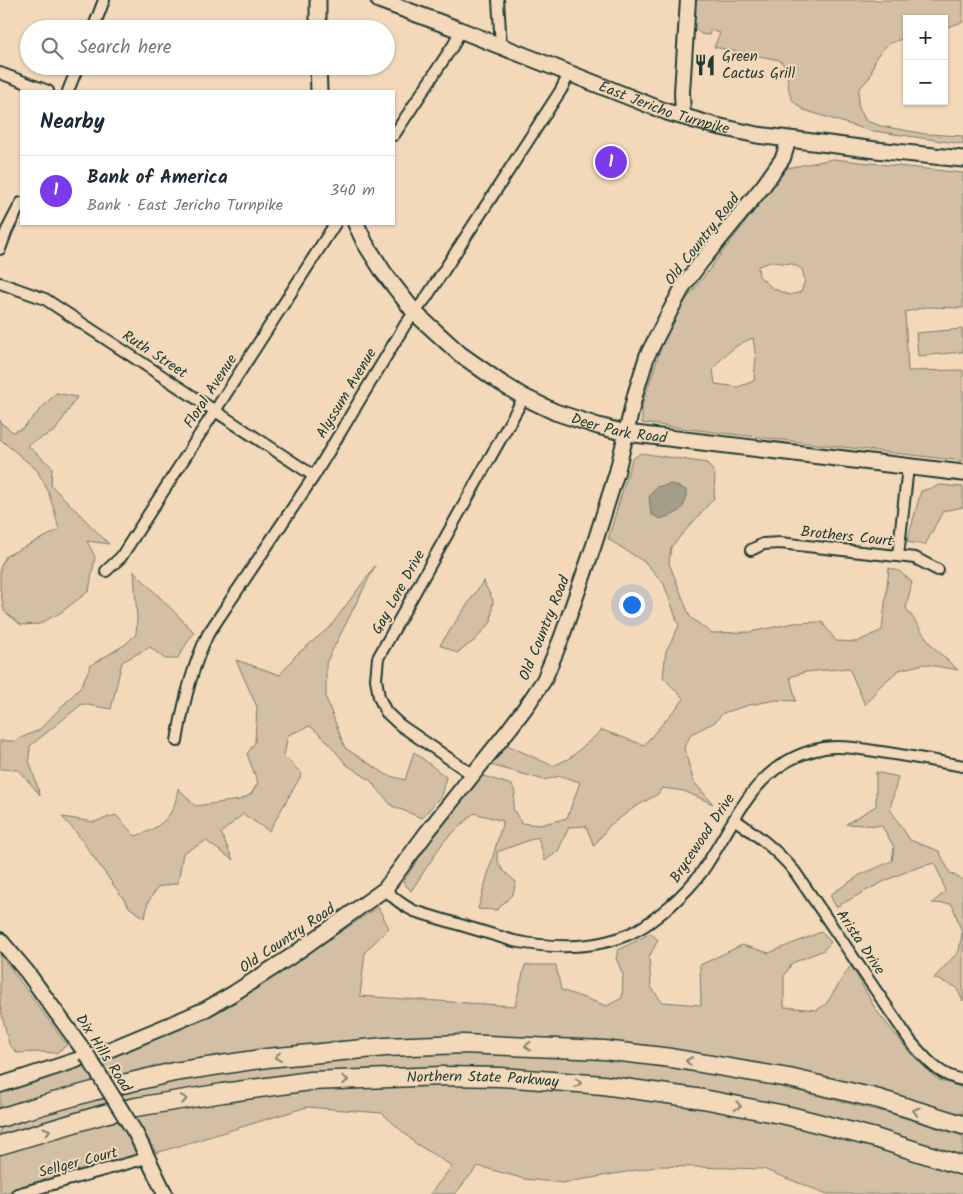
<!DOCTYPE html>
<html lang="en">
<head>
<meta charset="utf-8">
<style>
	:root { --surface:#fff; --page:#f2f2f3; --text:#1f2937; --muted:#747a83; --line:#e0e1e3; --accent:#7c3aed }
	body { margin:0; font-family:Kalam,sans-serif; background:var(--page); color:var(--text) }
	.controls { position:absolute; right:15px; top:15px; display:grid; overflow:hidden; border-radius:0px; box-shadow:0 1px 4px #0004 }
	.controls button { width:45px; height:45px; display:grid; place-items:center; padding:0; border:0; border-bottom:1px solid var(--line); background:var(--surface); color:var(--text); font:25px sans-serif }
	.you { position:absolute; left:631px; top:604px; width:18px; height:18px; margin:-12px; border:4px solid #fff; border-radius:50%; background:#1a73e8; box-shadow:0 0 0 8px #1a73e833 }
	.badge { display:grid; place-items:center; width:32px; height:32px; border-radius:50%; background:var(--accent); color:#fff; font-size:16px; font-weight:700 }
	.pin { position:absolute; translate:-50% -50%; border:2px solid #fff; box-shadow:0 1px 5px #0006 }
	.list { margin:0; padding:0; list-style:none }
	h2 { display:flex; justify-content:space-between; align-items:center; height:65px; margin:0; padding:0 20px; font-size:21px }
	h2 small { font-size:16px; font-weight:400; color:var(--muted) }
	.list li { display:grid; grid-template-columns:32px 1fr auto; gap:15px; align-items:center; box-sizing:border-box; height:70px; padding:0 20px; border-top:1px solid var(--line) }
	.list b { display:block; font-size:19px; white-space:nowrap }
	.list p { margin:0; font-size:16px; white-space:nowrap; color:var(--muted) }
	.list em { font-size:16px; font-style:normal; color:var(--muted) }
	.icon { flex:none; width:28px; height:28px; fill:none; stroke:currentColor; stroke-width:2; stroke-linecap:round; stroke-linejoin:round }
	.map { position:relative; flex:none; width:963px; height:1194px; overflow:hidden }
	.search { position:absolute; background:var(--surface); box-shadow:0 1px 4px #0004; left:20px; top:20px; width:375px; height:55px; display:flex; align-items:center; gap:12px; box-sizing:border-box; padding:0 18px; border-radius:28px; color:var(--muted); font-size:19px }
	.panel { position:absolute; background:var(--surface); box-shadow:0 1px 4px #0004; left:20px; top:90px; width:375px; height:135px; border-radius:0px }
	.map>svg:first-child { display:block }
	.green { fill:#d2bfa4; stroke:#787e6c; fill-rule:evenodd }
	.water { fill:#a39e87; stroke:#6e7766 }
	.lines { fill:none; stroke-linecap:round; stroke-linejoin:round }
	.street-casing { stroke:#1f3d34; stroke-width:14 }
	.secondary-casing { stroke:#1f3d34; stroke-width:18 }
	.primary-casing { stroke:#1f3d34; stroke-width:19 }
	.highway-casing { stroke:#1f3d34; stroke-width:21 }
	.street { stroke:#f4d8ba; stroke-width:10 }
	.secondary { stroke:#f4d8ba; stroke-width:14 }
	.primary { stroke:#f4d8ba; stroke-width:15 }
	.highway { stroke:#f4d8ba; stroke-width:18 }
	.secondary-bridge-casing { stroke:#1f3d34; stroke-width:18; stroke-linecap:butt }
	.secondary-bridge { stroke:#f4d8ba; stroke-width:14 }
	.oneway { stroke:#7f8370 }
	.labels { text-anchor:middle; stroke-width:4; stroke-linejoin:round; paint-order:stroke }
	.poi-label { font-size:15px; fill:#1f3d34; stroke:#f4d8ba; text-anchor:start }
	.street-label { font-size:15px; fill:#1f3d34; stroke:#f4d8ba }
</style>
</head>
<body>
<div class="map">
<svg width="963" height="1194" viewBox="0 0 963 1194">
	<rect width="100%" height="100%" fill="#f4d8ba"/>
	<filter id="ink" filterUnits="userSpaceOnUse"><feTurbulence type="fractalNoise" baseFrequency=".02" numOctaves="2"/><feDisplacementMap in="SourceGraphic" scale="10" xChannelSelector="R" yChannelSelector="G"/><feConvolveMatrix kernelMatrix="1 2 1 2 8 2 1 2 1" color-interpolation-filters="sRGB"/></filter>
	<g filter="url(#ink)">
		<!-- green -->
		<path class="green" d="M694,0h269v22l-19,6v-9h-37v18l-19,7 -12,13 -6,20 -11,12 -1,17 8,15 15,5 45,8 37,2v8l-96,-14 -63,-20c-3,-3 -7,-5 -10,-8 -10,-13 -2,-32 -15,-42l-65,-13 6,-14 -9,-3 -2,5 -8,-1 -7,-6z
			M833,159l130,14v135l-37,-1 -21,5 3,59 55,-1v91l-266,-31 -55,-7v-18l27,-81 16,-23 102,-133zM771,262l21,2 10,5 3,11 -4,12 -12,3 -17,-7 -13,-12 -1,-10zM753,338l3,21 -1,8 -1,14 -16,6 -23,-3 -2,-15c11,-14 23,-25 40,-31z
			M962,329l1,23 -45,4 -2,-23z
			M56,393l21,4 -22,34 -28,14 25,22 -1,18 58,59 -22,-3 8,16 -6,34 -29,22 -21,11 -18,1 -17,-14 -4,-23v-20l6,-12 53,-26 -4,-17 -7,-22 -11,-21 -37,-31v-19l1,3 12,9 10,-4z
			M641,453l66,10 8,11 -1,24 -43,49 -2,16 21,54 21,16 39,-1 44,-9 28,-1 14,19 21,1 25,-12 7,-62 10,3 13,11 -6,26 26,38 26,24 -34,-6 -25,6 -20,17 -14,18 -16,-37 -44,4 -15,5 6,24 -20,-1 -27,5 -26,8 -8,9 -24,12 -7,14 10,34 19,22 -29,-13 -22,-3 -4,6 -23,13 -26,19 -15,20 -8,-20 -17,1 -11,24 -13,10 -7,-24 -41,15c-1,15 9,21 19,30l-3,12 -16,16 -19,-1 25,-88 -29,-8 -30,28 -33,50 -8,-9 25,-37 52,-70 32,10 3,7 -2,16 8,15 19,2 27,-7 13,-36 -20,-6 -16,4 -53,-15 16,-20 46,21 17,-8 32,-28 42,15 40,-46 -21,-22 3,-26 13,-25 -15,-42 -18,-21 -38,-24 24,-80z
			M941,485l22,2v20l-20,4 -18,34 -18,-3 14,-51z
			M375,566l-49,97v35l19,50 42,27 18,5 9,-28 32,25 -5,19 -19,22 -30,-12 -22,-26 -23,-15 -22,-26 -15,-13 -22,9 -4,21 18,18 -33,57 -26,-17 -22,19 12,27 -27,-19 -23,12 -5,30 -20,4 -10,15 -3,16 -15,-10 -55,-77 -13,-14 32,5 22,-7 19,21c16,-4 31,-13 38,-28 3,-6 4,-14 5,-20l17,18 45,-6 11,-6 7,-11 -11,-29 8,-12 2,-35 -21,-47 44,15 16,-20 34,-28z
			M134,571l60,61 -17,27h-12l-15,-12 -28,15 -11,47 -29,-5 -52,42 -1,14 11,35 -21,-25 -19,-1v-28h14l25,-11 41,-42 11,-23 35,-21 10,-10 1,-16z
			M484,580l1,5 8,15 -2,22 -17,19 -17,12 -17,-8z
			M876,772l22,5 -8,32 20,31 29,11 11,22 13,7v121l-7,-14 -22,-9 25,-27 3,-18 -10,-29 -20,-1 13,-11 -4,-15 -7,-14c-35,8 -66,27 -98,44l-6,-12 30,-20 32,-14 2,-14 -12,-21 -36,-2 30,-18z
			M378,907l11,21 -24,24 -5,44 155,10 10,-41h31l5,25 46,16 15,-8 1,-23 -7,-17 2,-8 33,-17 7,7 -9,17 2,30 11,15 39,3 -1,-40 42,-20 27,8 52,-21 10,10 -7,8 -32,13 -8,13v31l33,3 9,-6 25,-39 25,45 35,44 26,25 26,9v30l-66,-21 -80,-22 -177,-28 -184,-8 -116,2 -123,18 -104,22 -14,-22 135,-56z
			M0,954l67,91 -11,8 -17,-1 -22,1 -8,-9 -9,-38z
			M432,1049l142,5 157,21 154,37 78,24v20l-83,-26 -149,-36 -158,-19 -137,-5 -310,32 -7,-11 104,-21z
			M84,1065l13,22 -97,28v-23z
			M434,1083l88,2 87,7 118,17 95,21 141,43v21h-136l-64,-25 -102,-3 -99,17 -37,-4 -47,-13 -23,28h-25l22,-28 -37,-23 -33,-30 -75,-6 -151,46 -22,-38 192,-29z
			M102,1095l9,14 -111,30v-13z
			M117,1119l18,29 1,5 -2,4 -134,37v-44z"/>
		<!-- water -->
		<path class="water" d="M672,484l14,6c1,21 -9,24 -26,29l-9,-5 -2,-17 7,-10z"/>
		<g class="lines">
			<!-- street casing -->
			<g class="street-casing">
				<path id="street" d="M498,0l3,46
					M93,29l11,-29
					M0,73l48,18
					M68,91l10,-25
					M394,135l60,-91 6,-14
					M0,249l7,-19 14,-27
					M0,283l45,16 269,177
					M751,550l12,-6 17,-1 135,15 23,12
					M898,556l10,-89
					M106,571l15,-14 214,-333
					M177,741c6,-36 15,-74 31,-107l106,-158 91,-151 21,-27 135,-208 8,-16
					M473,775l-73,-50 -14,-13 -7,-15 -3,-18 2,-21 146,-261
					M734,819c23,16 43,31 61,53l116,170c15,17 28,34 52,38
					M385,889c8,9 17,16 29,22l100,30c40,8 88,9 125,-12 11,-6 21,-15 31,-23 11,-10 22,-21 31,-33 36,-51 52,-112 123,-125 19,-3 38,1 57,4 27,4 55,9 82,14
					M17,1194l130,-36"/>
			</g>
			<!-- secondary casing -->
			<g class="secondary-casing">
				<path id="secondary" d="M683,117l-1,-25 6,-92
					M0,940l27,32 60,83
					M98,1053l13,-4 65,-27 30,-13 28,-16 56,-36 95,-68 43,-58 82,-103 18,-24 16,-24 17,-41 33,-94 23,-73 18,-77 12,-39 22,-43 15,-28 17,-23 63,-77 19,-27 6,-19
					M0,1085l77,-25
					M136,1134l29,60"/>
			</g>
			<!-- primary casing -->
			<g class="primary-casing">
				<g id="primary">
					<path id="s1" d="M379,0l81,30 207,82 45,13 45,10 32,4 87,11 87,9"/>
					<path d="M318,29v-29"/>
					<path d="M318,66l1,25"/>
					<path id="s2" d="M356,224l9,19 19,30 31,40 45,41 41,29 23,14 31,15 43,14 28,7 337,40"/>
				</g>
			</g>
			<!-- highway casing -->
			<g class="highway-casing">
				<g id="highway">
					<path d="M0,1118l22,-7 71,-20 81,-19 93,-14 118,-11 78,-3 141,6 67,8 118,20 90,21 84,26"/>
					<path id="s3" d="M0,1145l104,-31 32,-7 87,-14 87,-12 133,-5 58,1 102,8 100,14 87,17 85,22 88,28"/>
				</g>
			</g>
			<!-- street -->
			<use href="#street" class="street"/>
			<!-- secondary -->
			<use href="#secondary" class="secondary"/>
			<!-- primary -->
			<use href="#primary" class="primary"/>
			<!-- highway -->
			<use href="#highway" class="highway"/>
			<!-- secondary-bridge casing -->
			<g class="secondary-bridge-casing">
				<path id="secondary-bridge" d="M87,1055l49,79"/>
			</g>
			<!-- secondary-bridge -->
			<use href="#secondary-bridge" class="secondary-bridge"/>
		</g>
		<!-- one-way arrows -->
		<defs><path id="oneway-chevron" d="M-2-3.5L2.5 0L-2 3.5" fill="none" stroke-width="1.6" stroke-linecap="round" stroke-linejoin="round" transform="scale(1.25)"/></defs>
		<g class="oneway">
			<use href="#oneway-chevron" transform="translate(528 1046) rotate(-178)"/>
			<use href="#oneway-chevron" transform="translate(278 1057) rotate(174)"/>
			<use href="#oneway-chevron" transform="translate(689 1061) rotate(-171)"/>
			<use href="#oneway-chevron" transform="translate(345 1080) rotate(-2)"/>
			<use href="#oneway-chevron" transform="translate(578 1083) rotate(5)"/>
			<use href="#oneway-chevron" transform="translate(184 1099) rotate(-9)"/>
			<use href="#oneway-chevron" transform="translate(738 1106) rotate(11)"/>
			<use href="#oneway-chevron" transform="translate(916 1111) rotate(-163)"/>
			<use href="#oneway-chevron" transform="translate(47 1131) rotate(-16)"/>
		</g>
	</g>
	<!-- icons -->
	<defs>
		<g id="restaurant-bare" transform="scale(1.725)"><path d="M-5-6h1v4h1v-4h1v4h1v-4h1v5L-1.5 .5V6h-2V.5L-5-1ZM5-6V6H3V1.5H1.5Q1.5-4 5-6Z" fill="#1f3d34" stroke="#f4d8ba" stroke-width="2.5" paint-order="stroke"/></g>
	</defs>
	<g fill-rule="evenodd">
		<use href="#restaurant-bare" x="705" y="65"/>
	</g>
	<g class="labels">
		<!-- poi labels -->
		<g class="poi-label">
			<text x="722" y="61">Green<tspan x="722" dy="17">Cactus Grill</tspan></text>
		</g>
		<!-- street labels -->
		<g class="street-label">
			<text dy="5" stroke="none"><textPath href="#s1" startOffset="305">East Jericho Turnpike</textPath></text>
			<text transform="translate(702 239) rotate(-52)" y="5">Old Country Road</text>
			<text transform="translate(155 354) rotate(33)" y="5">Ruth Street</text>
			<text transform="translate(210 391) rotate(-57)" y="5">Floral Avenue</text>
			<text transform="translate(346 393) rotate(-59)" y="5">Alyssum Avenue</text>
			<text dy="5" stroke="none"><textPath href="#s2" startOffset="346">Deer Park Road</textPath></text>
			<text transform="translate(847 536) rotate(6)" y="5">Brothers Court</text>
			<text transform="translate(398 592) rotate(-61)" y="5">Gay Lore Drive</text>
			<text transform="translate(544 628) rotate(-68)" y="5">Old Country Road</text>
			<text transform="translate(702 838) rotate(-56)" y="5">Brycewood Drive</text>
			<text transform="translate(287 938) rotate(-34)" y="5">Old Country Road</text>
			<text transform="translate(861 942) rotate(56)" y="5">Arista Drive</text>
			<text transform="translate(104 1053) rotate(57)" y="5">Dix Hills Road</text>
			<text dy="5" stroke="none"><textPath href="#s3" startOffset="490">Northern State Parkway</textPath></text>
			<text transform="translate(78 1162) rotate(-15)" y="5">Sellger Court</text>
		</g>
	</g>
</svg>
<div class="controls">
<button>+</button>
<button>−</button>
</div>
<div class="you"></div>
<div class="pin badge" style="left:611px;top:162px">1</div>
<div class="search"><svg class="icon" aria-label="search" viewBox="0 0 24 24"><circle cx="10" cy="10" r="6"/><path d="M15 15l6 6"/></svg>Search here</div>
<section class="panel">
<h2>Nearby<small></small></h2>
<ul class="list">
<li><span class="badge">1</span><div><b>Bank of America</b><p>Bank · East Jericho Turnpike</p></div><em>340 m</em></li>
</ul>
</section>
</div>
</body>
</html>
